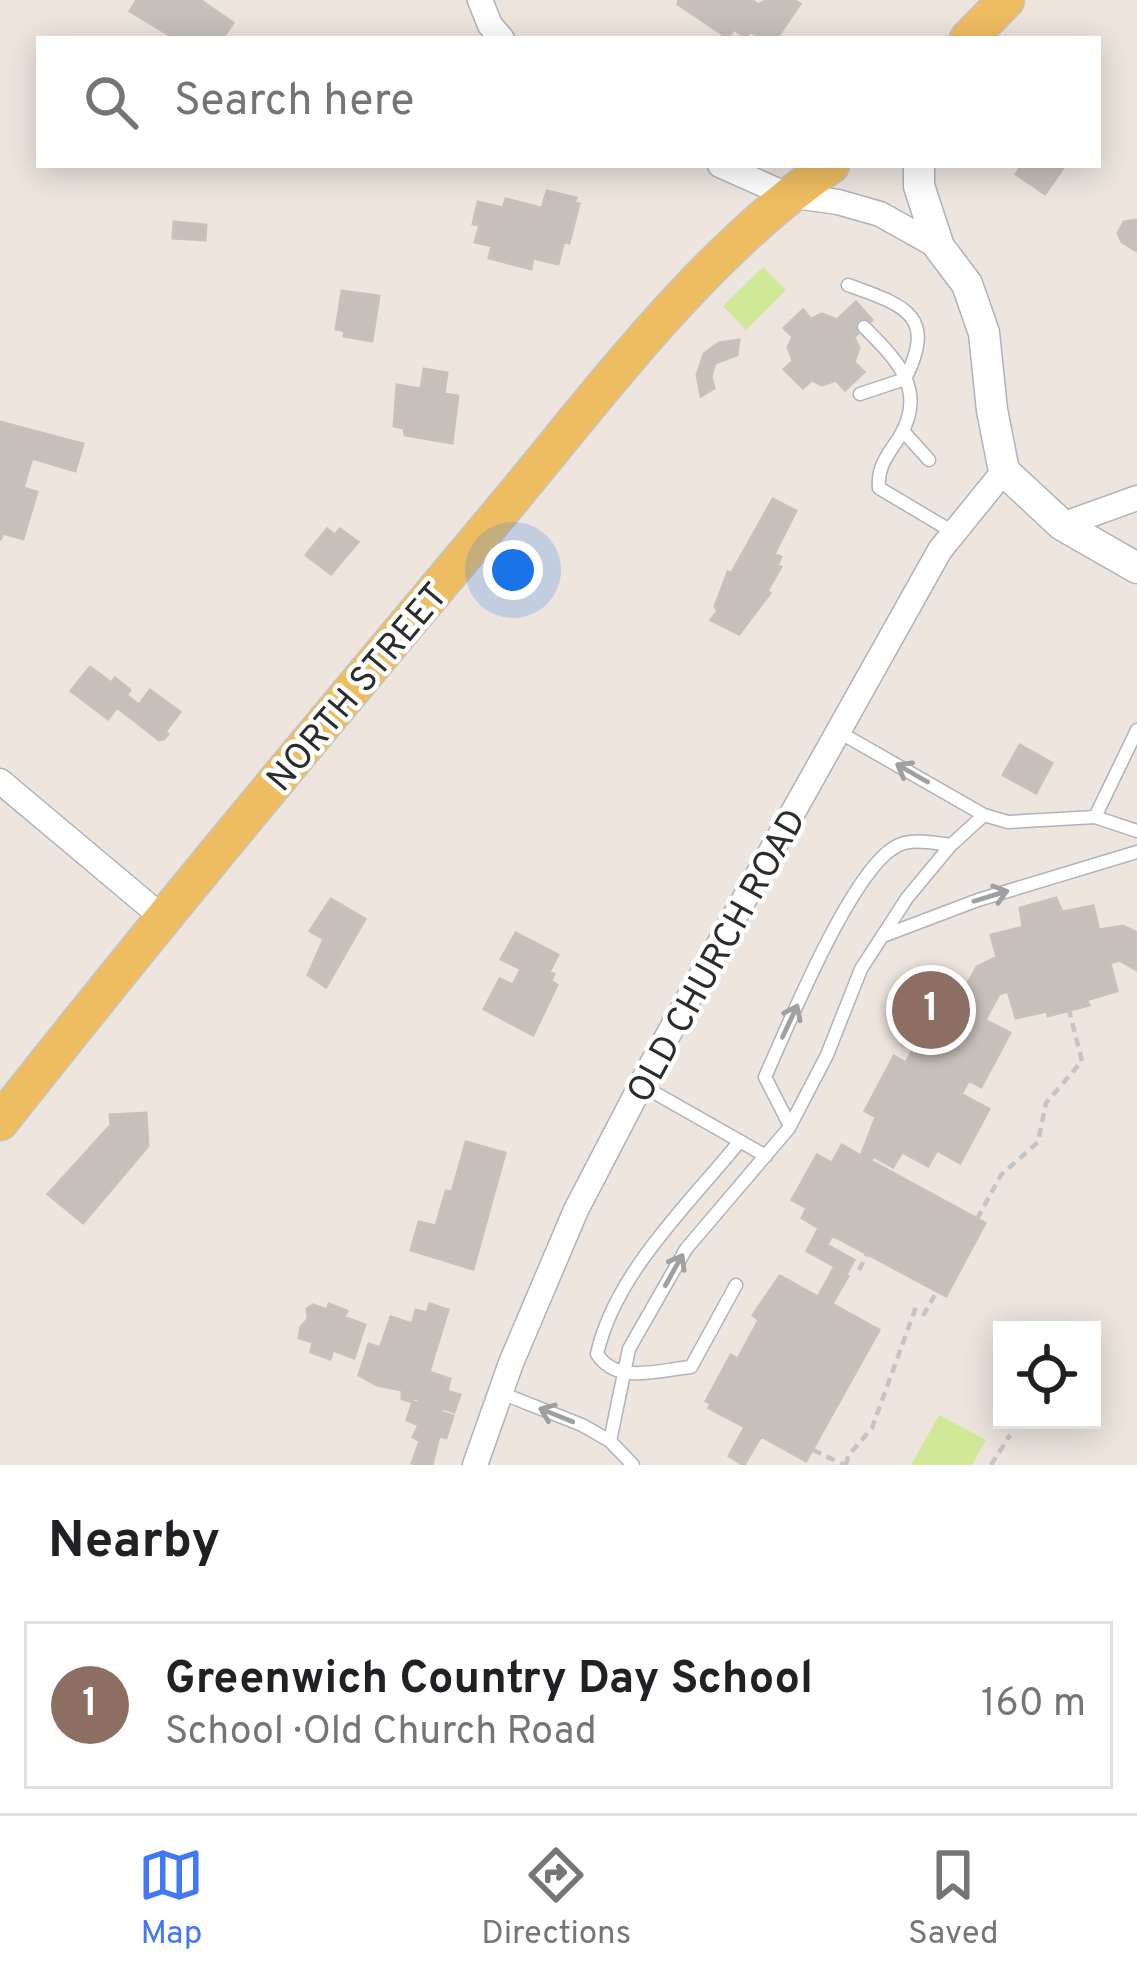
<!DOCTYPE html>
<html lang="en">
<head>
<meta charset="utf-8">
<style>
	:root { --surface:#fff; --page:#f6f6f6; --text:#202124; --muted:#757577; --line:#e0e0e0; --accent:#4278f7 }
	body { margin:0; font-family:Overpass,sans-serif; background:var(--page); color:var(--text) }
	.controls { position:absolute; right:36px; bottom:36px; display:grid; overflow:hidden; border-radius:0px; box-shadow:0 6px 30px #0003 }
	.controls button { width:108px; height:108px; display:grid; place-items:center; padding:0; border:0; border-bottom:3px solid var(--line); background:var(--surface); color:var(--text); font:60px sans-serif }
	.you { position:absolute; left:513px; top:570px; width:42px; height:42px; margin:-30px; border:9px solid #fff; border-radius:50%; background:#1a73e8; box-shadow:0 0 0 18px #1a73e833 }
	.badge { display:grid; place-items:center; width:78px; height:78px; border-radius:50%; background:var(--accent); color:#fff; font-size:39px; font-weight:700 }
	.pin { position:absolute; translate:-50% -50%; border:6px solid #fff; box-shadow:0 3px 12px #0006 }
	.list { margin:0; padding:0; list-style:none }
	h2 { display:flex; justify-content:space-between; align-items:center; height:156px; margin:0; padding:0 48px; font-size:51px }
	h2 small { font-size:39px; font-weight:400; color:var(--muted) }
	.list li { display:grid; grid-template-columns:78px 1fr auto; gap:36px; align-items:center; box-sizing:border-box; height:168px; margin:0 24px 24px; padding:0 24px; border:3px solid var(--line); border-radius:0px }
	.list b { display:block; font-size:45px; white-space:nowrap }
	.list p { margin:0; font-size:39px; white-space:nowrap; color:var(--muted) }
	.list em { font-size:39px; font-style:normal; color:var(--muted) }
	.icon { flex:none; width:66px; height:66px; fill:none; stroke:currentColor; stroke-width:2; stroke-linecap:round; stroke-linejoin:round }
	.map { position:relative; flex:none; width:1137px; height:1465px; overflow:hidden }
	.search { position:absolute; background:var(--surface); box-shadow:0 6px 30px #0003; left:36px; right:36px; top:36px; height:132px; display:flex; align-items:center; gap:30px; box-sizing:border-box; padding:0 42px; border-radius:0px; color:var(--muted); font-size:45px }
	.sheet { height:348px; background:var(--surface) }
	nav { display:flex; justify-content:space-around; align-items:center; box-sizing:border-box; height:168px; border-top:3px solid var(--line); background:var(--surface); font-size:33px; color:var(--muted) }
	nav a { display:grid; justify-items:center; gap:6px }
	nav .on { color:var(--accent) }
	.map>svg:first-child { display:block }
	.pitch { fill:#d0e998 }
	.building { fill:#c6c0ba; stroke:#c9c1b8; stroke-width:3 }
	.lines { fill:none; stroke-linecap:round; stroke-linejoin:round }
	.service-casing { stroke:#aeb2bc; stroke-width:15 }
	.minor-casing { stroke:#aeb2bc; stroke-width:27 }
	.tertiary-casing { stroke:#aeb2bc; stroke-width:33 }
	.primary-casing { stroke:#c4c4c4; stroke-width:39 }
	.path { stroke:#c4c4c4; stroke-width:4.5; stroke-dasharray:9 6; stroke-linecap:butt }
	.service { stroke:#fff; stroke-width:12 }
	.minor { stroke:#fff; stroke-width:24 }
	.tertiary { stroke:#fff; stroke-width:30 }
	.primary { stroke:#eebd62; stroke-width:36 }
	.oneway { stroke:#a0a0a0 }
	.labels { text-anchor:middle; stroke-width:9; stroke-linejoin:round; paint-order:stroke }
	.street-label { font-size:36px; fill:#2c2c2c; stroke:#fff }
</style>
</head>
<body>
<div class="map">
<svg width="1137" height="1465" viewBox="0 0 1137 1465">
	<rect width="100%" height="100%" fill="#ede5de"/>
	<!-- pitch -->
	<path class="pitch" d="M763,267l23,23 -40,40 -23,-24z
		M939,1415l47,25 -14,25h-61z"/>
	<!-- building -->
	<path class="building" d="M137,0h63l33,23 -11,16h-46l-46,-28z
		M752,0l6,5 9,-5h27l6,4 -24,35h-14l-12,-8 -4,7 -12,-9 -6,9 -50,-34 1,-4z
		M1022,165h43l-20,29 -29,-20z
		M547,191l29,7 -2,5 5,1 -10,39 -5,-2 -6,23 -25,-6 -2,11 -42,-11 3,-12 -17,-4 5,-17 -7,-1 5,-22 25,6 3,-9 35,9v4z
		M1136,220l1,1v30l-15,-9 -4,-9 6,-11z
		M174,222l32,3 -1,15 -32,-2z
		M342,291l37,5 -7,45 -28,-5 1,-5 -9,-2z
		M856,302l16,18 -18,17 5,11 -5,14 10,10 -19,18 -9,-10 -14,5 -10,-5 -9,8 -19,-19 9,-8 -5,-14 5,-10 -9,-9 19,-18 8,9 11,-5 15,6z
		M739,340l-2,15 -22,8 -4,13 3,12 -13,8 -4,-21 7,-21 15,-11z
		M424,369l23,4 -3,21 14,2 -6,47 -47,-8 -1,-7 -10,-2 3,-41 24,4z
		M0,422l83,22 -8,27 -43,-13 -9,30 14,4 -14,47 -20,-6 -3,7z
		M773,499l23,12 -22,43 7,3 -4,8 4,2 -14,24 3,2 -31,41 -28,-14 7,-9 -3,-5 13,-34 3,2z
		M327,529l8,6 5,-6 18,13 -27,32 -25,-19z
		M90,667l21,16 4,-5 15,12 -4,5 13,10 11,-15 30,22 -15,20 3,2 -4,5 -5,1 -42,-33 -9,12 -37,-28z
		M1020,745l32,18 -16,30 -33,-18z
		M1056,898l6,14 31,-6 6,24 24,-4 14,7v37l-18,-10 -9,3 7,28 -31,9 3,5 -41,11 -1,-5 -31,7 -8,-27 -9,3 -14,26 25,13 -29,54 -12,-7 -8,14 28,15 -29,54 -23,-13 -9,16 -26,-14 -9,15 -20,-11 -2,5 114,62 -39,73 -114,-61 -5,10 27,15 -7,13 -40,-22 12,-23 -17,-10 5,-10 -15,-8 25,-45 15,8 10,-18 19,11 15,-39 -11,-6 29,-55 12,7 7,-13 -11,-6 29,-53 25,14 21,-38 20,-10 -6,-22 32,-8 -3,-19z
		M331,899l34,20 -39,68 -18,-12 16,-36 -14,-8z
		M516,933l42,22 -9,17 5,2 -3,7 6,4 -24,50 -49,-26 16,-30 13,6 8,-16 -20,-10z
		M146,1113l2,33 -65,77 -35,-29 63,-69 -1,-10z
		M466,1142l39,11 -32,116 -62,-19 8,-28 17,4 10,-35 6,1z
		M834,1268l14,8 -16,28 47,26 -73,131 -45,-25 -17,29 -15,-9 16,-29 -36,-19 2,-4 -5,-3 25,-46 7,4 21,-39 -6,-5 27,-39 38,21z
		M329,1304l18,7 -3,6 21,8 -11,33 -21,-8 -3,9 -19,-7 2,-10 -14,-4 2,-11 7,-8 -1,-10 6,-4 14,5z
		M430,1304l18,6 -19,62 21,7 -3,12 13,4 -6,17 -11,-4 -2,4 12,4 -7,22 -7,-2 -7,29h-14l-6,-2 8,-22 -7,-4 6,-12 -12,-5 6,-18 5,1 1,-4 -5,-2 -2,5 -10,-3v-9l-25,-5 -18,-10 10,-31 11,4 11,-31 21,7 4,-14 11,3z"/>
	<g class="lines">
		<!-- service casing -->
		<g class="service-casing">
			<path id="service" d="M848,285c55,20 90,29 57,94l-45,15
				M864,327c31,31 64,62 36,109 -11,18 -23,29 -21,52l74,44
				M903,431l26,29
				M839,732l145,83 24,7 87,-5 42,14
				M1095,817l42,-87
				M883,936l95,-36 159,-48
				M641,1085l125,71
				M790,1126l-25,-49c23,-51 85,-204 130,-230 15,-10 39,-4 56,-2
				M736,1285l-45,82c-33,3 -74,18 -94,-13 18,-81 92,-150 143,-213
				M501,1393l81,32 28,16
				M633,1465l-23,-24 19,-92 57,-100 103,-121 38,-73 34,-86 46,-71 44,-53 33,-30"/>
		</g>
		<!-- minor casing -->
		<g class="minor-casing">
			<path id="minor" d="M480,0l10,25 12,14
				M720,165l67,30 51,7 42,12 59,33
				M1062,525l75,-27
				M0,781l162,136
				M475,1465l36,-102 65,-153 77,-148 287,-512 64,-79"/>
		</g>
		<!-- tertiary casing -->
		<g class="tertiary-casing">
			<path id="tertiary" d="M919,165v21l20,61 28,37 17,49 8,77 12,61 58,54 75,43"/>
		</g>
		<!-- primary casing -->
		<g class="primary-casing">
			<path id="primary" d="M968,39l38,-39
				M0,1122c159,-202 324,-399 489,-596 104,-123 208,-269 342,-361"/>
		</g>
		<!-- path -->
		<path class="path" d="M977,1219l24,-44 37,-33 8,-39 36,-42 -13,-51
			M859,1270l8,-16
			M923,1316l14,-25
			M813,1450l32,15
			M846,1465l2,-9 24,-28 44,-121
			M991,1465l19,-30"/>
		<!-- service -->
		<use href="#service" class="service"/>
		<!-- minor -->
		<use href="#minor" class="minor"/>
		<!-- tertiary -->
		<use href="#tertiary" class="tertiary"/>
		<!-- primary -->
		<use href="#primary" class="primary"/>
	</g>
	<!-- one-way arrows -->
	<defs><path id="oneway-shaft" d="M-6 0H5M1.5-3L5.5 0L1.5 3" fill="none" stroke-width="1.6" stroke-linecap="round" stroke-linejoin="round" transform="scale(3)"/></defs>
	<g class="oneway">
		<use href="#oneway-shaft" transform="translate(912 773) rotate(-150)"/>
		<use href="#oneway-shaft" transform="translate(991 896) rotate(-17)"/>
		<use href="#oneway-shaft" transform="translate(790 1021) rotate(-65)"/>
		<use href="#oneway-shaft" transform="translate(674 1270) rotate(-61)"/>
		<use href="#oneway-shaft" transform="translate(556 1415) rotate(-158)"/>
	</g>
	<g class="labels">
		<!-- street labels -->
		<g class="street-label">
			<text transform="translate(356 686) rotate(-50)" y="13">NORTH STREET</text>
			<text transform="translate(715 955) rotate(-61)" y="13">OLD CHURCH ROAD</text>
		</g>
	</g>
</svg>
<div class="controls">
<button><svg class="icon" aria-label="locate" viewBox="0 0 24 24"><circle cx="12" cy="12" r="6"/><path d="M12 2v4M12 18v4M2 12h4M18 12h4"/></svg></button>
</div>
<div class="you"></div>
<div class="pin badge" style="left:931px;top:1010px;background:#8d6e63">1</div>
<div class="search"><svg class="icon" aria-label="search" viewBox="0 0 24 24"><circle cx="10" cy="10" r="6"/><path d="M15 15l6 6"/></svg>Search here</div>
</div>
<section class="sheet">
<h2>Nearby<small></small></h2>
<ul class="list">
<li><span class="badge" style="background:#8d6e63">1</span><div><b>Greenwich Country Day School</b><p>School · Old Church Road</p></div><em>160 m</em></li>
</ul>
</section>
<nav>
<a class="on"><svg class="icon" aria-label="map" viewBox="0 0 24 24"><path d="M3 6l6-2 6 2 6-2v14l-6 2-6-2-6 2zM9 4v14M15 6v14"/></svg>Map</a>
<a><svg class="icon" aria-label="directions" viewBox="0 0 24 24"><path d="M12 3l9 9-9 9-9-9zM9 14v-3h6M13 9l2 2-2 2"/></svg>Directions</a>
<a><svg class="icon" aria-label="saved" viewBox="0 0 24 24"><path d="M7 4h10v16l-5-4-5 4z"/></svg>Saved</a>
</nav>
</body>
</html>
